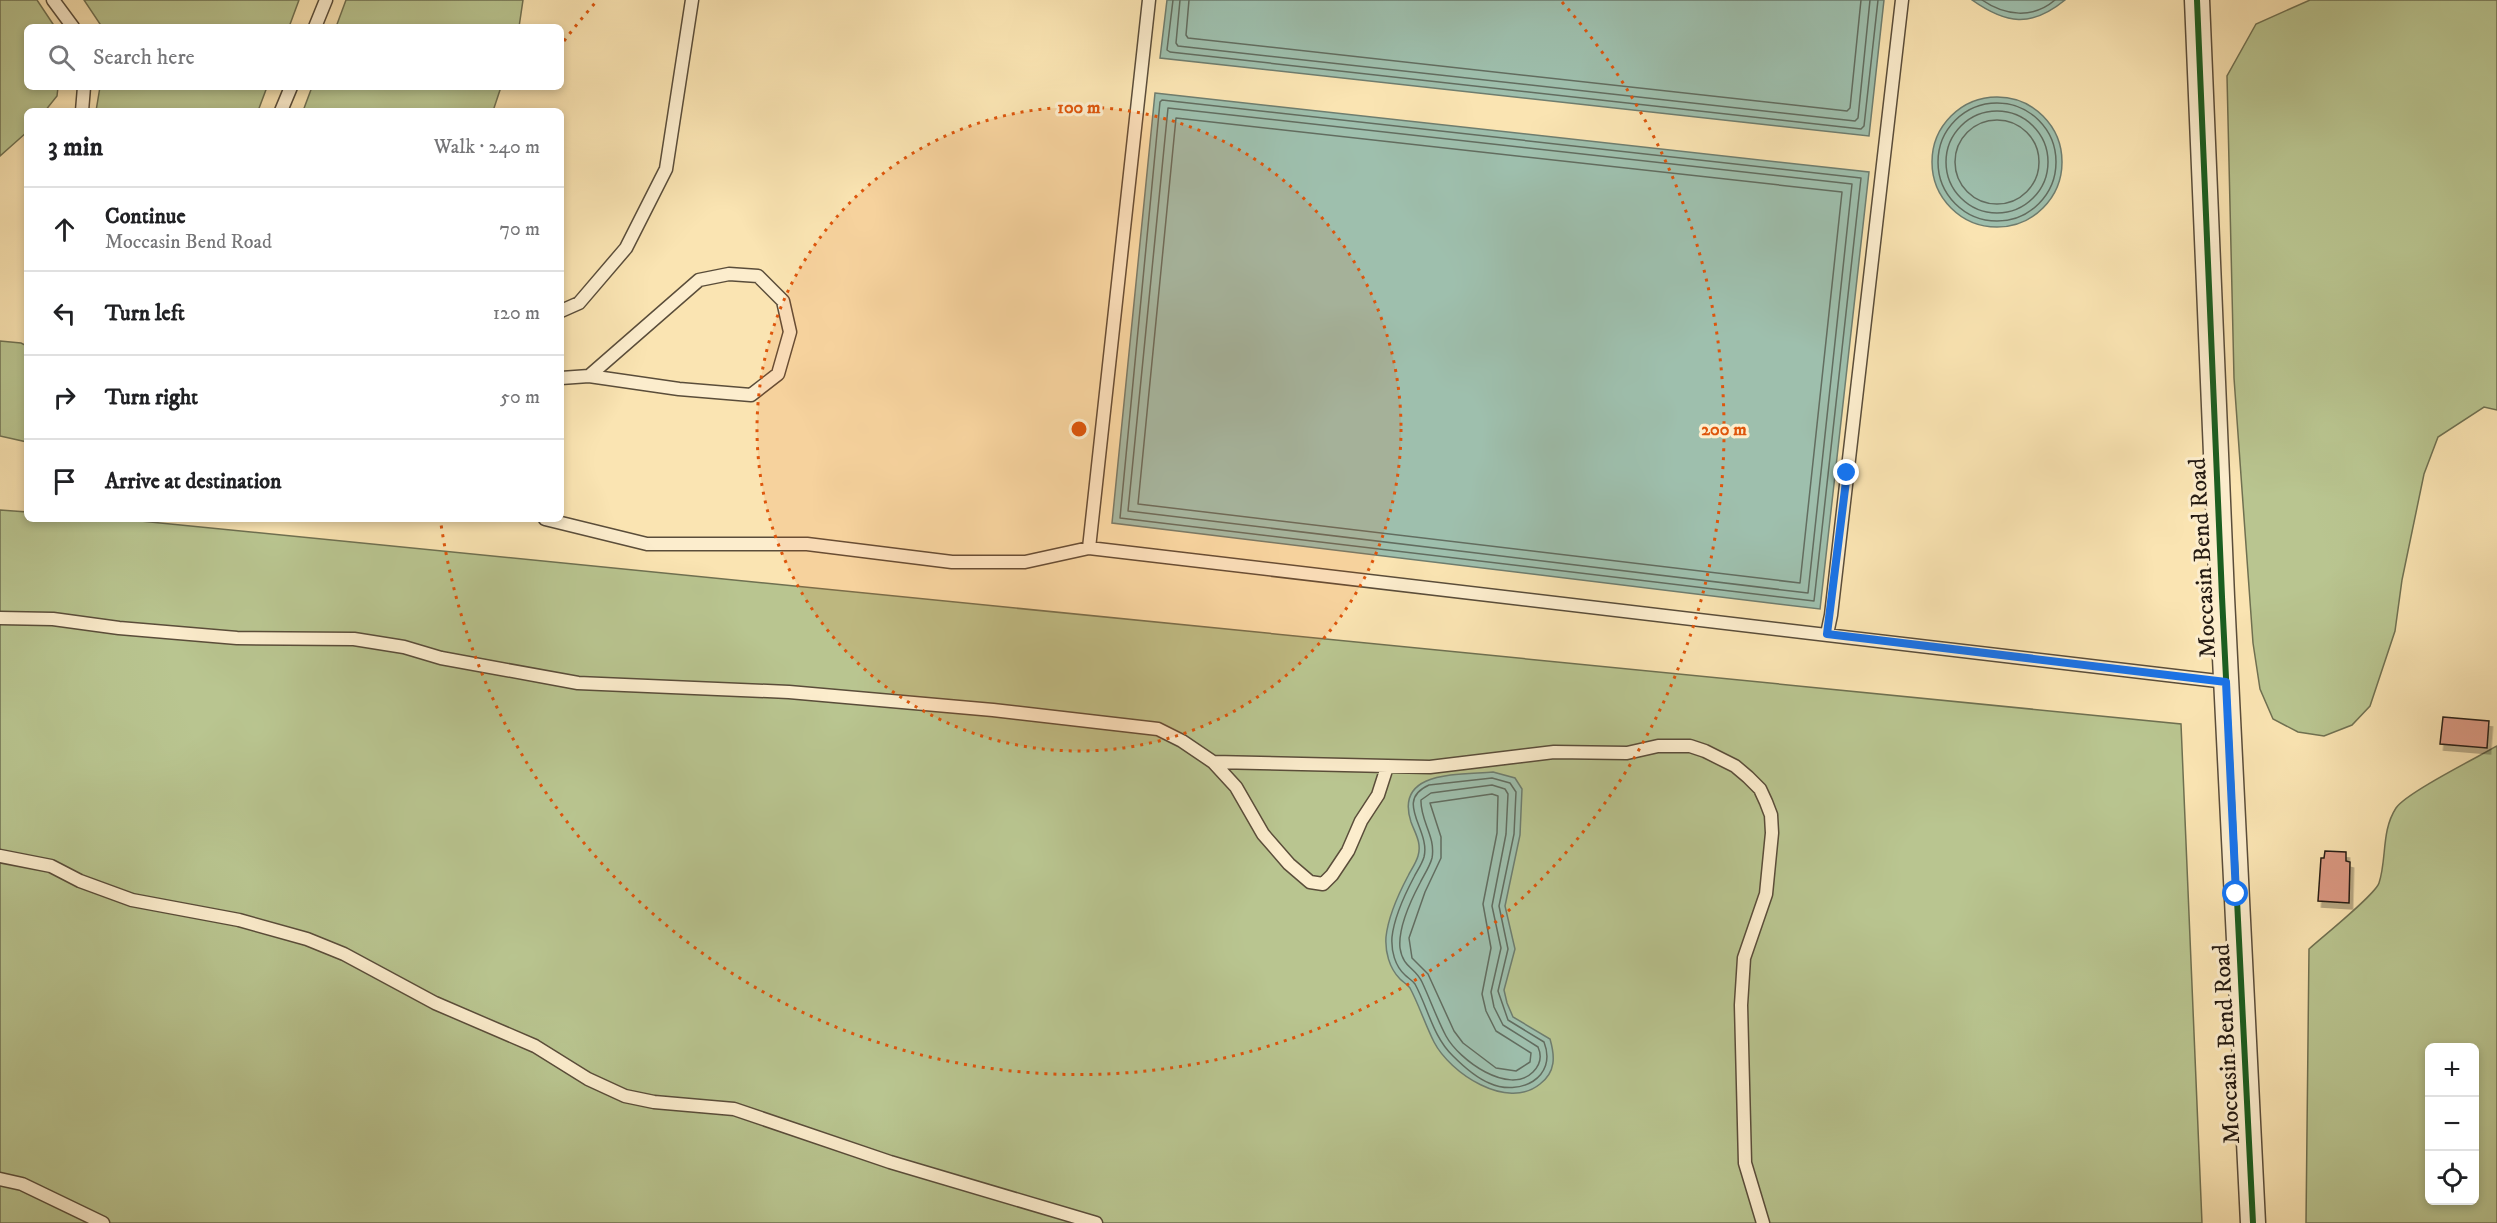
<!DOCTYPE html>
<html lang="en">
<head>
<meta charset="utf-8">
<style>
	:root { --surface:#fff; --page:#f2f2f2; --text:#202124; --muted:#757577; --line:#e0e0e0 }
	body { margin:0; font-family:"IM FELL DW Pica",serif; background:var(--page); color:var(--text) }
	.controls { position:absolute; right:18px; bottom:18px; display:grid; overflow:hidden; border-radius:9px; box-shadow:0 3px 9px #0003 }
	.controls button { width:54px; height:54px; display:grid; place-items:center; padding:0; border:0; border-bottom:2px solid var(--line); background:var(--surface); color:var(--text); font:30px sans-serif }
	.stop { position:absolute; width:18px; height:18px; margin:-14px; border:4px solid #1a73e8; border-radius:50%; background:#fff }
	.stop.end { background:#1a73e8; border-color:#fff; box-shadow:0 2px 6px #0008 }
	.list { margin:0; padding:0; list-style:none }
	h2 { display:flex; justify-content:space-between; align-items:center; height:78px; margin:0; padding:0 24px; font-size:26px }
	h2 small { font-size:20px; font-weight:400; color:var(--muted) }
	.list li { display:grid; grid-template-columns:39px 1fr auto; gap:18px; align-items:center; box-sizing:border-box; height:84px; padding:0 24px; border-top:2px solid var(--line) }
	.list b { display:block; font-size:22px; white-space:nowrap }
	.list p { margin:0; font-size:20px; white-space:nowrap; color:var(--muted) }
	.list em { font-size:20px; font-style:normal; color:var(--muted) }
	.icon { flex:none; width:33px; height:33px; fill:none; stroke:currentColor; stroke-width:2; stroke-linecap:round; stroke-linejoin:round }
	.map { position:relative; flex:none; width:2497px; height:1223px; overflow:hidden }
	.search { position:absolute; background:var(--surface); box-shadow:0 3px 9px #0003; left:24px; top:24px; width:540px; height:66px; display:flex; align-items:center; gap:15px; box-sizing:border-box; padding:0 21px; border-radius:9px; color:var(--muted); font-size:22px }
	.panel { position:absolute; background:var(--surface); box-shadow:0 3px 9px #0003; left:24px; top:108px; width:540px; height:414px; border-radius:9px }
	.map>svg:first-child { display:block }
	.green { fill:#b9c590; stroke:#6f7051; stroke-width:1.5; fill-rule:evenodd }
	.water { fill:#9ebfad; stroke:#6e7d6f; stroke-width:1.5 }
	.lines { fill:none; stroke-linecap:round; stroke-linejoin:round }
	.shore { stroke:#626d60; stroke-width:1.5 }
	.building { fill:#db9882; stroke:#251b12; stroke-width:1.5; filter:url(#shadow) }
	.service-casing { stroke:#5a4d3a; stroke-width:15 }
	.minor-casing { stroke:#5a4d3a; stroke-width:27 }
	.service { stroke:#fcedcd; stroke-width:12 }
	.minor { stroke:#fcedcd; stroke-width:24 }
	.cycleway-casing { stroke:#fcedcd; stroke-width:10 }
	.cycleway { stroke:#1b5e20; stroke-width:6 }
	.route { stroke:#1a73e8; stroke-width:8 }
	.ring { fill:none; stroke:#de560c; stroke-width:3; stroke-dasharray:3 6 }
	.labels { text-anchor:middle; stroke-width:6; stroke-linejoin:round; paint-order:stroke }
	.street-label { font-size:24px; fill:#251b12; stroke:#fcedcd }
	.centre { fill:#de560c; stroke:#fcedcd; stroke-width:3 }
	.ring-label { font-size:18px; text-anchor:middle; font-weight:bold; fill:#de560c; stroke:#fcedcd; stroke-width:6; stroke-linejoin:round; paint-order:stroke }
</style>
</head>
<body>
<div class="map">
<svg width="2497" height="1223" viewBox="0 0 2497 1223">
	<defs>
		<filter id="shadow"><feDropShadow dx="3.5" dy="6" stdDeviation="0" flood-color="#0004"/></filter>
	</defs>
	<rect width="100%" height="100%" fill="#fae4b2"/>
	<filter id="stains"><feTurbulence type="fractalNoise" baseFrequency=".00333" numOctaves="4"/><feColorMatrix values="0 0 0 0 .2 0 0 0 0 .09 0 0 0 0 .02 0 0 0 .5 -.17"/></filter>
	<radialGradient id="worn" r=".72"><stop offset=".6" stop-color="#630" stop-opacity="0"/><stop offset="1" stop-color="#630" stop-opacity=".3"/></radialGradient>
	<!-- green -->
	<path class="green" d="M0,0h37l18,27h-28v60h31l-1,9 -12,15h-18v21l-27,24z
		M84,0h215l-10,27h-187z
		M346,0h177l-4,27h-183z
		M2310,0h187v410l-13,-3 -46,30 -14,37 -22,106 -7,51 -25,75 -18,19 -28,11 -26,-4 -25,-13 -13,-30 -7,-46 -19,-265 -7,-302 29,-52z
		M100,87h167l-9,24h-162z
		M312,87h189l-8,24h-190z
		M0,341l21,2 6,3v96l-27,-6z
		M0,510l27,2v7h93l2061,205 21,499h-2202z
		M2497,746v477h-191l3,-274c13,-12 66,-54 70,-66 8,-24 2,-52 17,-75 10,-15 82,-51 101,-62zM2430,1048h44v152h-44z"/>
	<!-- water -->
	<path class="water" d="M1167,0h717l-15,136 -709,-78z
		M1972,0h93c-34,28 -59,24 -93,0z
		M1155,93l714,79 -49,437 -708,-86z
		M1932 162a65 65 0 1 1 130 0a65 65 0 1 1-130 0Z
		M1493,772l22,6 7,11 -2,46 -15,71 10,43 -11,41 3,13 6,14 37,22c5,17 6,33 -10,45 -33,27 -90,-11 -106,-42 -9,-18 -15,-37 -24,-54 -3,-4 -7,-6 -10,-9 -11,-11 -15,-28 -14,-42 2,-19 13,-44 22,-61 3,-6 8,-13 10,-20 4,-13 -3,-23 -7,-34 -17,-52 48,-47 82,-50z"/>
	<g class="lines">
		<!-- shore -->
		<path class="shore" d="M1173,0l-6,50 3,2 691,77 3,-3 14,-126
			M1180,0l-4,43 2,3 677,75 3,-3 12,-118
			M1189,0l-3,35 2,3 659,73 3,-3 11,-108
			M1982,0c23,16 51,19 73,0
			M1162,100l699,78 -47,423 -694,-83 40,-416z
			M1938 162a59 59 0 1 1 118 0a59 59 0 1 1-118 0Z
			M1168,108l684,76 -44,409 -680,-82z
			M1946 162a51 51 0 1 1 102 0a51 51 0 1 1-102 0Z
			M1176,118l666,74 -42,391 -662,-79z
			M1955 162a42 42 0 1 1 84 0a42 42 0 1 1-84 0Z
			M1492,778l18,5 6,9 -2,42 -15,72 9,43 -10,42 10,29 36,22c14,36 -25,55 -55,41 -12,-5 -26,-17 -36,-27 -20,-19 -25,-48 -38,-72 -3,-4 -7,-6 -10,-9 -10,-9 -14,-24 -13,-38 2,-18 13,-43 22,-60 3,-6 8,-13 10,-20 7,-27 -31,-56 5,-72z
			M1492,785l13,4 3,5 -2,40 -14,72 9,42 -10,44 3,15 9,18 35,22c4,9 3,17 -5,25 -24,24 -74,-12 -87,-36 -9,-17 -16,-37 -24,-54 -7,-15 -19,-14 -22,-34 -2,-20 11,-48 20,-65 4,-8 10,-17 12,-25 4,-22 -12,-37 -11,-58l10,-7z
			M1492,794l6,2 -1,37 -14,71 8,44 -9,46 4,17 10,20 35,22 -1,9 -14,9 -20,-3 -33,-25 -9,-12 -26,-57 -16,-16 -3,-20 16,-46 16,-34v-21l-11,-34z"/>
	</g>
	<!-- building -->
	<path class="building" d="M2443,717l46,4 -2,27 -47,-4z
		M2325,851l21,1v9l4,1 -1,41 -31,-2 3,-43h3z"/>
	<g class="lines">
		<!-- service casing -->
		<g class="service-casing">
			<path id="service" d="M53,0l20,27
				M1149,0l-60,548 1137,134
				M315,27l11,-27
				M82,111l2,-24
				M281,111l10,-24
				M561,311l18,-8 47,-55 40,-79 26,-169
				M561,378l28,-2 90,13 72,6 27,-21 12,-42 -7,-31 -25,-25 -29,-2 -30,6 -110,96
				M545,519l102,25h160l145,18h73l64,-14
				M0,618l53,1 66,9 118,10 117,1 50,8 37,11 137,25 211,9 204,18 165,19 24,12 31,21 23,25 27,47 26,30 21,18 13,2 9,-9 16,-24 13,-30 17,-26 9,-28
				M1827,634l4,-19 71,-615
				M1213,762l217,5 124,-15 73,1 31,-7h32l15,5 30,15 13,11 12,12 6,13 5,13 1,18 -6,61 -22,64 -3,47 4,158 18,60
				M0,856l51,10 29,15 52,19 107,20 68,19 37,15 91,49 100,43 53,33 37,17 29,6 80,7 156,53 206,61
				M0,1179l22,5 81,39"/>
		</g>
		<!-- minor casing -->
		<g class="minor-casing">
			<path id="minor" d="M2197,0l25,597 31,626"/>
		</g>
		<!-- service -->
		<use href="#service" class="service"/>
		<!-- minor -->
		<use href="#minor" class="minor"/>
		<!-- cycleway casing -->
		<g class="cycleway-casing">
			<path id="cycleway" d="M2197,0l25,597 31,626"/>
		</g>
		<!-- cycleway -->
		<use href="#cycleway" class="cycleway"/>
	</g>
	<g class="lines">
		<!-- route -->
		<path class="route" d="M1847,473l-20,161 399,48 10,212"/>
	</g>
	<!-- distance rings -->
	<circle cx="1079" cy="429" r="322" fill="#de560c" fill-opacity=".12"/>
	<g class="ring">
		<circle cx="1079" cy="429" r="322"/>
		<path d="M564 41A645 645 0 0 1 596 2M1562 2A645 645 0 1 1 441 524"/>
	</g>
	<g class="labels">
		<!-- street labels -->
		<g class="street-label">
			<text transform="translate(2202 558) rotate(-93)" y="8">Moccasin Bend Road</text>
			<text transform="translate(2226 1044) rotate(-93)" y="8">Moccasin Bend Road</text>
		</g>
	</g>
	<circle cx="1079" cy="429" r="9" class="centre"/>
	<g class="ring-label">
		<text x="1079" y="113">100 m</text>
		<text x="1724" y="435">200 m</text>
	</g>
	<rect width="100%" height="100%" filter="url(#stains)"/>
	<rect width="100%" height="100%" fill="url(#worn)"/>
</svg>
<div class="controls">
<button>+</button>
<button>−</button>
<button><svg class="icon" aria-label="locate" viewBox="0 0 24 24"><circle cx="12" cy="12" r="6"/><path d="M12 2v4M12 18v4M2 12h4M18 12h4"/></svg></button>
</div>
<div class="stop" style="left:2236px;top:894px"></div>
<div class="stop end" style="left:1847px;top:473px"></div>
<div class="search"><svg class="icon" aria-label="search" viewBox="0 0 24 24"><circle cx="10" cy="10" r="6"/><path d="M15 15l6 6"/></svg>Search here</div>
<section class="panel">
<h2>3 min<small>Walk · 240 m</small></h2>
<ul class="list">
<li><svg class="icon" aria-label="ahead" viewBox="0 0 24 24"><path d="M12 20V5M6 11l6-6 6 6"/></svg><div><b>Continue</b><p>Moccasin Bend Road</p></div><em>70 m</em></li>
<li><svg class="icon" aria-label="left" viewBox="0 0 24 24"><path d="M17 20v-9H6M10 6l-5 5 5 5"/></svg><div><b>Turn left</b></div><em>120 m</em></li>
<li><svg class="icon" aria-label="right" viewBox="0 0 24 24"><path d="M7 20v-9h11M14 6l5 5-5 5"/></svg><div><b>Turn right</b></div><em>50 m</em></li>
<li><svg class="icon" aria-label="arrive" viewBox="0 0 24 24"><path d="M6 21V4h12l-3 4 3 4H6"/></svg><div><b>Arrive at destination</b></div></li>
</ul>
</section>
</div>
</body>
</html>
